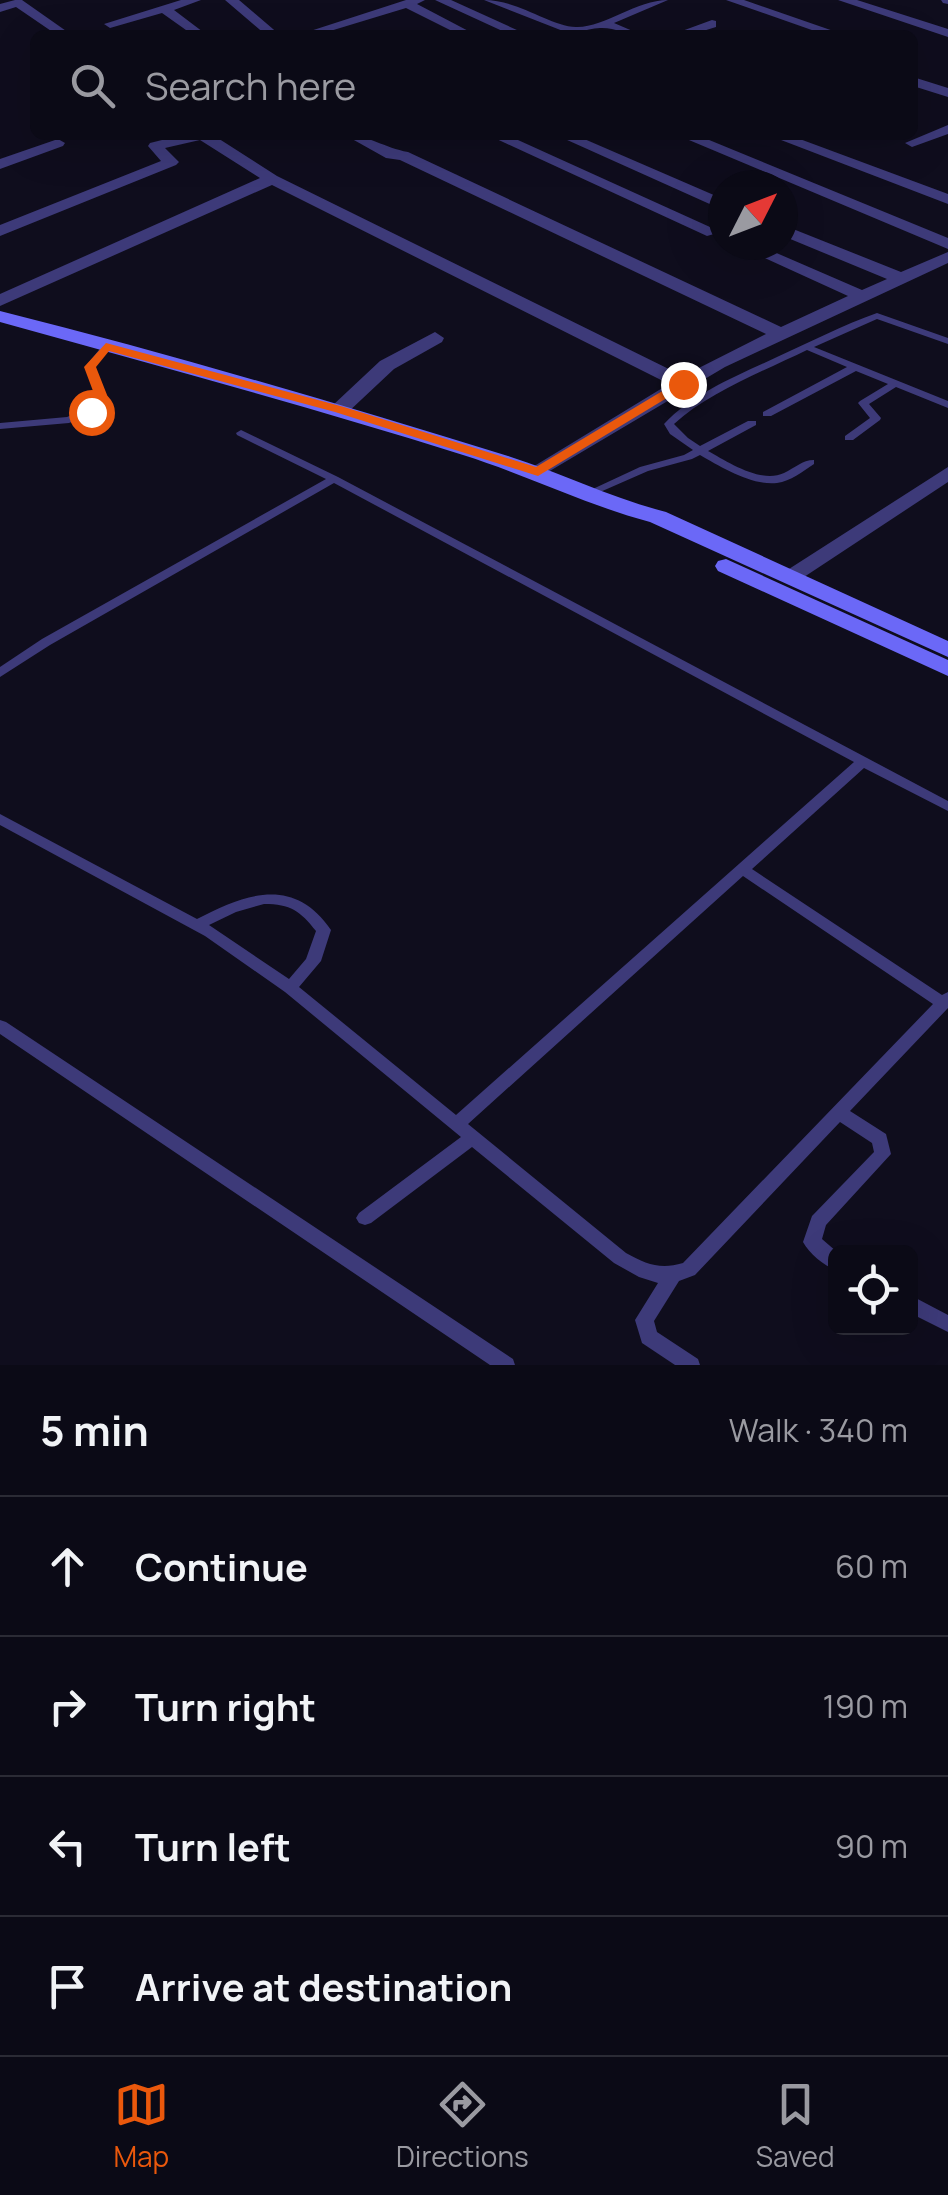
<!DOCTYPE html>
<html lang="en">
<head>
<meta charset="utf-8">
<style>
	:root { --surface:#0b0a16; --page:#191823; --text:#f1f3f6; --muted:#9a9aa1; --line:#2b2b35; --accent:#ea580c }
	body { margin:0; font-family:Manrope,sans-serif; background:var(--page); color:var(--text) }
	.controls { position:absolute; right:30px; bottom:30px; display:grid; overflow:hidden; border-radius:15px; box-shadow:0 10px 40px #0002 }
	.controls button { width:90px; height:90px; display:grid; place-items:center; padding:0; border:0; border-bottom:2px solid var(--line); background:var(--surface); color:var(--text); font:50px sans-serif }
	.compass { position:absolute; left:708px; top:170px; width:90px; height:90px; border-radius:50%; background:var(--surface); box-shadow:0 10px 40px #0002; rotate:48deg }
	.stop { position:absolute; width:30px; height:30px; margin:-22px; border:8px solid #ea580c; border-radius:50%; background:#fff }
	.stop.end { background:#ea580c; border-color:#fff; box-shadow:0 2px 10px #0008 }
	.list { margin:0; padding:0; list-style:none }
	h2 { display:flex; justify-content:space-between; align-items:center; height:130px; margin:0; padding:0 40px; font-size:42px }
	h2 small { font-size:32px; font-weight:400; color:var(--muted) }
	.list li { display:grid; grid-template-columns:65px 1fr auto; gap:30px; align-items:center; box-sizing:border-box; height:140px; padding:0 40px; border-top:2px solid var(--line) }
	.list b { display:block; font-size:38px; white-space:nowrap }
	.list em { font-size:32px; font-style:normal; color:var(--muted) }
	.icon { flex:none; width:55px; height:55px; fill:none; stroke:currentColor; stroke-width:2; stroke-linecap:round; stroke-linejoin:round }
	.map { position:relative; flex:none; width:948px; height:1365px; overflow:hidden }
	.search { position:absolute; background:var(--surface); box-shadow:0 10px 40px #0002; left:30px; right:30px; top:30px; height:110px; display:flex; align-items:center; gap:25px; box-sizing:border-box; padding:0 35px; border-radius:15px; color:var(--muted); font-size:38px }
	.sheet { height:690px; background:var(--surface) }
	nav { display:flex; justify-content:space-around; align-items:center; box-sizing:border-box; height:140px; border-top:2px solid var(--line); background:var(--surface); font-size:28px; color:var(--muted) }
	nav a { display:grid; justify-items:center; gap:5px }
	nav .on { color:var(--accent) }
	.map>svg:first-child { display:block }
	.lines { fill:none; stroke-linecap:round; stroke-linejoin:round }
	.lane { fill:#3d3a79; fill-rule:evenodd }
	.street { fill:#3d3a79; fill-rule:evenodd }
	.secondary { fill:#6b68f7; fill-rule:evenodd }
	.route { fill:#ea580c }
</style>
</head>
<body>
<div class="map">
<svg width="948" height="1365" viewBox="0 0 948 1365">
	<rect width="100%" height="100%" fill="#0f0d1d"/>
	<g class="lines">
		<!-- lane -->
		<path class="lane" d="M877,313l71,25v6l-71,-25 -63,28 134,54v7l-52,-21 -27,17 12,14 -1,2 -27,20h-8v-4l25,-18 -12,-15 2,-2 28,-17 -32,-13 -85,45h-8v-4l84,-45 -40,-17c-43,21 -98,42 -133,74l14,14 12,8 48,-25h8v4l-48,26c20,11 53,33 76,22 11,-5 18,-13 30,-13v4c-12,8 -23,17 -37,19 -25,3 -56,-16 -77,-28l-8,4 -44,12 -57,25h-8l-1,-2 58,-27 44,-12 9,-5 -23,-16 -6,-10c29,-31 75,-49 113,-67 33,-15 66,-32 100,-44z
			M106,344l5,3 -16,20 13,33 -3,8 -36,15 -69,6v-6l67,-6 30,-13 1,-4 -13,-33 18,-22z
			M241,430l97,47 610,324v10l-84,-43 -112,101 190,126 6,-3v16l-98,103 36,23 5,20 -65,71 -4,14 15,13h-1v18c-12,-4 -27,-17 -33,-28l9,-26 62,-64 -2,-9 -32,-21 -145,153 -16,6 -25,40 3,11 41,27 2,6h-25l-33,-22 -7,-23 23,-37 -19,-6 -25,-14 -142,-116 -101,76 -6,2 -6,-2 -3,-5 3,-5 102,-76 -176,-145 -80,-56 -205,-111v-11l197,105c50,-26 97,-43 134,11l-10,31 -22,26 157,128 398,-353 -520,-279 -284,162 -50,32v-10l42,-28 284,-160 -89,-44 -1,-2zM743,876l190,128 -250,259c-23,7 -37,1 -57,-10l-158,-129zM264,904c27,0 36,7 52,27l-10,28 -17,20 -80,-54 27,-13z
			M0,1020l6,2 507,337 2,6h-25l-490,-331z
			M910,1295l38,20v17l-38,-19z"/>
		<!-- street -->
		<path class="street" d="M15,0h7l47,33 -12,2 -41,-28 -16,5v-8z
			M181,0h20l-27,10 33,25h-14l-31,-22 -52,15 -6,-4z
			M225,0h14l41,35h-14z
			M406,0h19l-8,4 59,31h-16l-54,-27 -89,27h-19z
			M435,0h16l77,35h-17z
			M484,0c35,0 65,26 92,27 28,1 60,-27 92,-27l-54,23 28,12c-14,0 -29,-8 -42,-7 -15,1 -28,7 -43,7l6,-4z
			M726,0h18l101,35h-19z
			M838,0h19l91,29v8z
			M941,0h7v4l-5,-1z
			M712,20l4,1v6l-26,8h-19z
			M913,77l35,11v9l-35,-11z
			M948,125v9l-36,13 -7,-4z
			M182,135h31l64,41 406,200 83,-42 -366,-174 -14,-2 -41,-23c23,0 40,13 63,17l373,175 67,-31 -112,-51h22l104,45 25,-11 -104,-43v-11l118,47 47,-20v11l-223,104 -187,111 -7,-2 -4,-4 4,-4 138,-84 -397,-199 -272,121v-12l260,-116 -60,-38 -35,8 14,14 -3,3 -176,71v-11l161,-64 -13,-15 2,-3z
			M488,135h19l214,97 -14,4z
			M556,135h19l148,64v11z
			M677,135h20l251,103v11z
			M768,135h21l159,59v10z
			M58,139l7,4 -2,3 -63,23v-10z
			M435,332l9,6 -2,4 -48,27 -48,45h-14v-8l48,-45z
			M948,467v15l-150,99 -8,2 -12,-7z"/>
		<!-- secondary -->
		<path class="secondary" d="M0,311c171,43 340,93 508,145 54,17 103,42 158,56l282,129v16l-298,-135c-64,-17 -123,-47 -187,-67 -153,-48 -308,-90 -463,-133z
			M726,559l222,101v16l-230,-105 -3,-5 3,-5z"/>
	</g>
	<!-- route -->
	<path class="route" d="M106,343l238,64 192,60 143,-86 11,3 -152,92 -203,-64 -226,-61 -13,16 13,33 -13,15h-10l-1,-3 11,-13 -12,-32z"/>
</svg>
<div class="controls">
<button><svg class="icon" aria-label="locate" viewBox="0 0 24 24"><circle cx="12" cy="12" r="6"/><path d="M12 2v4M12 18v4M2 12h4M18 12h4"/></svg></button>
</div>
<svg class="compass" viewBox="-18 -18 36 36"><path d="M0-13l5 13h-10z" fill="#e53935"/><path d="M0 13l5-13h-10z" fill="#9a9aa1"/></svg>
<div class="stop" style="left:91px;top:412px"></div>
<div class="stop end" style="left:683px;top:384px"></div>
<div class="search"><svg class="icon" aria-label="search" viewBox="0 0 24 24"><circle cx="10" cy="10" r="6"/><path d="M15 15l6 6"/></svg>Search here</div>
</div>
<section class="sheet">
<h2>5 min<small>Walk · 340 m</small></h2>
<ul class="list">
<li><svg class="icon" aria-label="ahead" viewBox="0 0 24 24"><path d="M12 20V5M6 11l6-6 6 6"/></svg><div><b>Continue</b></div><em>60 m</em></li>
<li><svg class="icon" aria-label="right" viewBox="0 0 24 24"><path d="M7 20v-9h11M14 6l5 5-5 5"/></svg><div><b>Turn right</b></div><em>190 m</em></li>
<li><svg class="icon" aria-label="left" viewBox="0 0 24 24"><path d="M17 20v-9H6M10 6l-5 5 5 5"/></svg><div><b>Turn left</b></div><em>90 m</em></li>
<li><svg class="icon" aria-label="arrive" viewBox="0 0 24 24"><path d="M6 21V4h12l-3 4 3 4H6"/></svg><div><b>Arrive at destination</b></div></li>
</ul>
</section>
<nav>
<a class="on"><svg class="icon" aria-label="map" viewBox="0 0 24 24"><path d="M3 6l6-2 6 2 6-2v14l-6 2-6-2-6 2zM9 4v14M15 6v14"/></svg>Map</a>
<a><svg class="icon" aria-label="directions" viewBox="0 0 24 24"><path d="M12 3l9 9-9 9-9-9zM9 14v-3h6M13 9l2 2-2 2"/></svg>Directions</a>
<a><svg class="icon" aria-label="saved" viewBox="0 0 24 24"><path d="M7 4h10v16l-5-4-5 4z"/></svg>Saved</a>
</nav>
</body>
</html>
